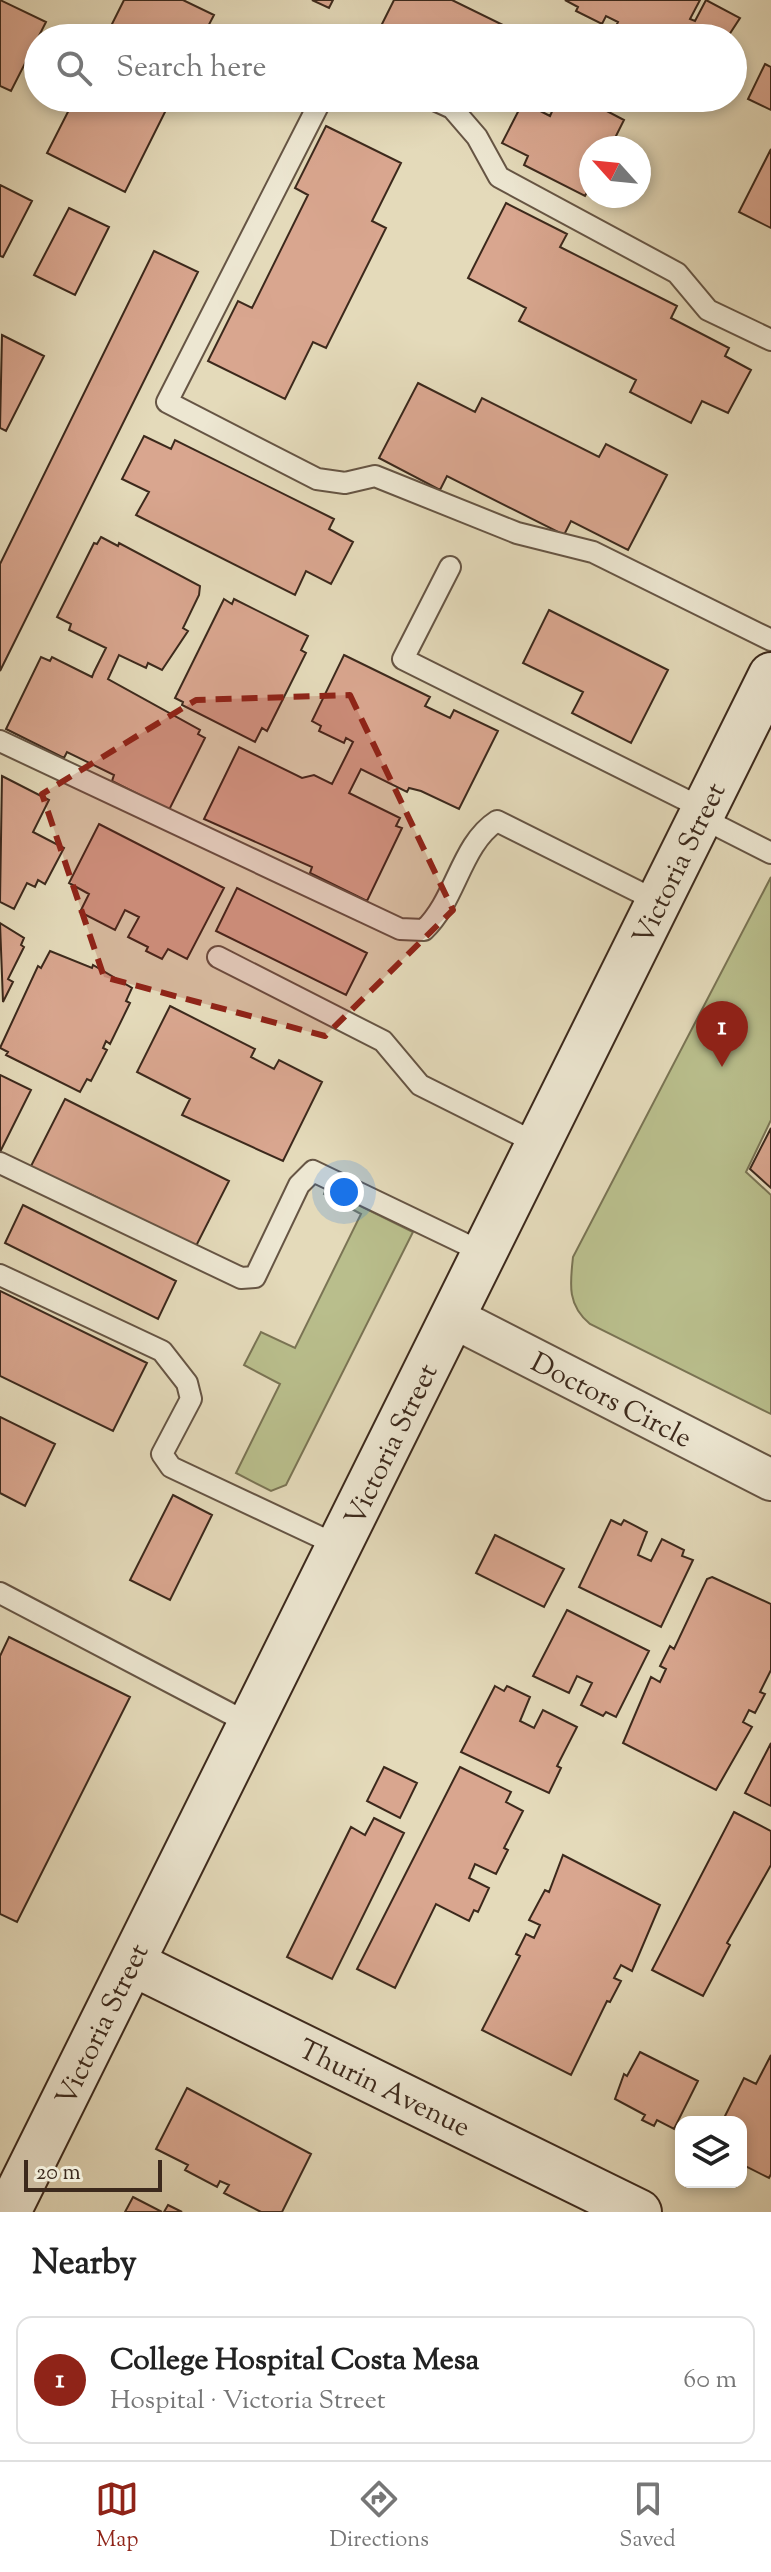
<!DOCTYPE html>
<html lang="en">
<head>
<meta charset="utf-8">
<style>
	:root { --surface:#fff; --page:#f2f2f2; --text:#222; --muted:#767676; --line:#e0e0e0; --accent:#8f2418 }
	body { margin:0; font-family:"Sorts Mill Goudy",serif; background:var(--page); color:var(--text) }
	.controls { position:absolute; right:24px; bottom:24px; display:grid; overflow:hidden; border-radius:16px; box-shadow:0 4px 12px #0003 }
	.controls button { width:72px; height:72px; display:grid; place-items:center; padding:0; border:0; border-bottom:2px solid var(--line); background:var(--surface); color:var(--text); font:40px sans-serif }
	.compass { position:absolute; left:579px; top:136px; width:72px; height:72px; border-radius:50%; background:var(--surface); box-shadow:0 4px 12px #0003; rotate:297deg }
	.scale { position:absolute; left:24px; bottom:20px; width:138px; box-sizing:border-box; padding-left:8px; border:4px solid #3c291c; border-top:0; font-size:22px; line-height:28px; white-space:nowrap; color:#3c291c; -webkit-text-stroke:6px #ede7d2; paint-order:stroke }
	.you { position:absolute; left:344px; top:1192px; width:28px; height:28px; margin:-20px; border:6px solid #fff; border-radius:50%; background:#1a73e8; box-shadow:0 0 0 12px #1a73e833 }
	.badge { display:grid; place-items:center; width:52px; height:52px; border-radius:50%; background:var(--accent); color:#fff; font-size:26px; font-weight:700 }
	.pin { position:absolute; translate:-50% -66px; filter:drop-shadow(0 2px 4px #0008) }
	.pin::after { content:''; position:absolute; top:42px; width:28px; height:24px; background:inherit; clip-path:polygon(0 0,100% 0,50% 100%) }
	.list { margin:0; padding:0; list-style:none }
	h2 { display:flex; justify-content:space-between; align-items:center; height:104px; margin:0; padding:0 32px; font-size:34px }
	h2 small { font-size:26px; font-weight:400; color:var(--muted) }
	.list li { display:grid; grid-template-columns:52px 1fr auto; gap:24px; align-items:center; box-sizing:border-box; height:128px; margin:0 16px 16px; padding:0 16px; border:2px solid var(--line); border-radius:16px }
	.list b { display:block; font-size:30px; white-space:nowrap }
	.list p { margin:0; font-size:26px; white-space:nowrap; color:var(--muted) }
	.list em { font-size:26px; font-style:normal; color:var(--muted) }
	.icon { flex:none; width:44px; height:44px; fill:none; stroke:currentColor; stroke-width:2; stroke-linecap:round; stroke-linejoin:round }
	.map { position:relative; flex:none; width:771px; height:2212px; overflow:hidden }
	.search { position:absolute; background:var(--surface); box-shadow:0 4px 12px #0003; left:24px; right:24px; top:24px; height:88px; display:flex; align-items:center; gap:20px; box-sizing:border-box; padding:0 28px; border-radius:44px; color:var(--muted); font-size:30px }
	.sheet { height:248px; background:var(--surface) }
	nav { display:flex; justify-content:space-around; align-items:center; box-sizing:border-box; height:112px; border-top:2px solid var(--line); background:var(--surface); font-size:22px; color:var(--muted) }
	nav a { display:grid; justify-items:center; gap:4px }
	nav .on { color:var(--accent) }
	.map>svg:first-child { display:block }
	.green { fill:#b9be8c; stroke:#7a7454; stroke-width:2 }
	.building { fill:#d9a68f; stroke:#3c291c; stroke-width:2 }
	.lines { fill:none; stroke-linecap:round; stroke-linejoin:round }
	.lane-casing { stroke:#654; stroke-width:24 }
	.street-casing { stroke:#654; stroke-width:44 }
	.secondary-casing { stroke:#3c291c; stroke-width:48 }
	.lane { stroke:#ede7d2; stroke-width:20 }
	.street { stroke:#ede7d2; stroke-width:40 }
	.secondary { stroke:#ede7d2; stroke-width:44 }
	.marked { fill:#8f2418; fill-opacity:0.2; stroke:#8f2418; stroke-width:6; stroke-dasharray:16 10; stroke-linejoin:round }
	.labels { text-anchor:middle; stroke-width:7; stroke-linejoin:round; paint-order:stroke }
	.street-label { font-size:28px; fill:#3c291c; stroke:#ede7d2 }
</style>
</head>
<body>
<div class="map">
<svg width="771" height="2212" viewBox="0 0 771 2212">
	<rect width="100%" height="100%" fill="#e4daba"/>
	<filter id="stains"><feTurbulence type="fractalNoise" baseFrequency=".0025" numOctaves="4"/><feColorMatrix values="0 0 0 0 .2 0 0 0 0 .09 0 0 0 0 .02 0 0 0 .5 -.17"/></filter>
	<radialGradient id="worn" r=".72"><stop offset=".6" stop-color="#630" stop-opacity="0"/><stop offset="1" stop-color="#630" stop-opacity=".3"/></radialGradient>
	<!-- green -->
	<path class="green" d="M771,877v243l-25,52 25,23v219l-181,-90c-23,-19 -20,-40 -17,-67z
		M326,1189l87,43 -127,253 -15,6 -35,-18 44,-89 -36,-19 17,-33 34,16 66,-134 -37,-20z"/>
	<!-- building -->
	<path class="building" d="M0,0l46,22 -35,69 -11,-5z
		M124,0h59l31,15 -12,23h-97z
		M312,0h21l-4,8z
		M394,0h58l53,26 -6,12h-124z
		M565,0h135l-10,19 5,2 11,-21 34,18 -13,20h-93l-19,-10 3,-6 -12,-6 -4,8 -26,-13 2,-4z
		M765,64l6,3v43l-23,-11z
		M75,98h97l-47,94 -78,-39z
		M481,98h19l-3,8z
		M558,98h24l42,22 -14,28h-19v37l-6,11 -61,-31 4,-9 -26,-13 21,-41 27,14z
		M326,126l75,37 -29,58 14,7 -60,120 -13,-6 -28,57 -77,-38 30,-60 14,7 56,-113 -13,-7z
		M771,149v79l-32,-16z
		M0,185l32,16 -29,56 -3,-1z
		M506,203l61,31 -7,13 117,59 -6,12 58,30 -4,8 26,14 -23,43 -26,-12 -11,22 -61,-31 6,-12 -117,-59 7,-13 -58,-30z
		M69,208l40,19 -34,68 -41,-20z
		M154,251l44,21 -198,399v-107z
		M2,335l42,21 -38,75 -6,-3z
		M418,383l57,29 7,-14 117,59 7,-13 61,31 -39,75 -57,-29 -7,14 -117,-59 -7,14 -61,-32z
		M144,436l27,13 4,-9 159,79 -5,10 24,13 -22,42 -25,-13 -11,24 -159,-80 13,-23 -27,-13z
		M101,537l17,9 1,-3 81,43 -1,9 -16,33 5,3 -26,39 -14,-7 -2,5 -27,-13 -11,24 92,51 -2,4 7,4 -36,72 -57,-29 2,-6 -47,-23 -3,6 -58,-29 35,-72 9,4 2,-4 40,20 2,-5 12,-24 -37,-18 2,-6 -14,-7 37,-74 3,1z
		M224,599l8,5 2,-5 74,37 -7,14 5,3 -39,78 -5,-3 -7,14 -73,-37 1,-3 -8,-4z
		M549,610l119,60 -37,73 -59,-30 11,-21 -60,-29z
		M344,655l86,42 -5,9 25,12 4,-8 44,21 -39,78 -38,-18 -12,-3 -2,4 -46,-23 -12,24 51,25 -4,8 6,2 -35,73 -57,-28 2,-6 -108,-48 35,-72 63,31 12,-3 18,9 21,-42 -7,-4 -2,5 -25,-12 2,-5 -9,-5z
		M2,776l47,24 -16,32 31,16 -19,36 -7,-4 -3,7 -8,-4 -13,26 -14,-7z
		M99,824l125,64 -37,71 -19,-10 -6,10 -16,-8 2,-4 -20,-10 11,-20 -14,-7 -10,20 -35,-18 9,-18 -20,-11z
		M237,888l130,65 -21,42 -130,-64z
		M0,923l24,15 -3,7 3,2 -16,32 5,3 -10,20z
		M50,951l42,17 1,-3 39,23 -6,13 4,2 -20,41 -4,-3 -3,7 4,2 -16,31 -4,-2 -7,13 -74,-37 2,-3 -8,-4 38,-82 3,2z
		M170,1006l85,43 -4,8 23,12 5,-9 43,22 -39,79 -101,-46 8,-16 -53,-27z
		M0,1075l31,15 -31,62z
		M65,1099l164,82 -36,71 -58,-29 3,-5 -50,-25 -3,5 -56,-28z
		M771,1128v60l-21,-19z
		M23,1205l153,76 -18,38 -153,-76z
		M0,1291l147,72 -34,68 -113,-55z
		M0,1417l55,27 -30,62 -25,-13z
		M173,1495l39,20 -42,85 -40,-20z
		M611,1520l10,5 3,-5 23,12 -9,23 13,6 11,-22 22,11 -2,6 11,4 -32,67 -82,-40z
		M495,1535l69,34 -20,38 -68,-34z
		M712,1577l59,27v66l-11,22 5,2 -10,19 -6,-3 -6,12 9,5 -36,63 -93,-47 28,-66 9,5 6,-13 -6,-3 10,-20 4,3 33,-70z
		M567,1610l82,41 -33,66 -10,-5 -3,4 -22,-11 11,-22 -15,-7 -8,17 -36,-17z
		M9,1637l121,60 -113,225 -17,-8v-258z
		M495,1686l9,5 3,-5 23,11 -10,24 14,7 9,-18 34,17 -20,39 4,2 -12,25 -88,-41z
		M771,1743v63l-26,-13z
		M384,1767l33,16 -17,35 -33,-17z
		M460,1767l51,25 -5,10 17,9 -19,37 4,2 -12,24 -21,-10 -6,14 20,10 -11,24 -4,-2 -5,11 -33,-17 -41,84 -38,-19z
		M734,1812l37,19v34l-44,78 3,2 -27,51 -51,-26z
		M374,1818l30,15 -72,146 -45,-22 64,-130 14,8z
		M563,1855l97,50 -28,66 -11,-6 -7,13 7,3 -11,21 -3,-1 -36,74 -89,-45 38,-74 -4,-2 10,-20 8,4 6,-13 -11,-5 16,-30 4,2z
		M640,2052l58,29 -24,48 -17,-9 -3,6 -12,-6 3,-5 -30,-16 9,-25 3,2z
		M771,2055v119l-2,4 -28,-14v-42h-19l22,-44 12,6z
		M187,2088l124,66 -29,58h-21l-37,-19 5,-8 -9,-4 -3,6 -32,-17 3,-5 -32,-16z
		M133,2197l29,15h-37z
		M168,2205l14,7h-18z"/>
	<g class="lines">
		<!-- lane casing -->
		<g class="lane-casing">
			<path id="lane" d="M322,98l-155,304 150,77 28,4 30,-7 142,57 76,19 178,88
				M430,98l22,10 25,29 22,40 178,96 31,37 63,30
				M450,567l-47,92 301,150
				M0,741l400,188 24,1c32,-30 37,-86 73,-109l162,81
				M700,817l71,36
				M218,957l165,84 37,44 118,59
				M0,1163l241,115 14,-1 44,-92 14,-14 171,82
				M0,1275l162,76 25,32 4,16 -29,55 9,13 168,79
				M0,1593l250,131"/>
		</g>
		<!-- street casing -->
		<g class="street-casing">
			<path id="street" d="M452,1317l319,163"/>
		</g>
		<!-- secondary casing -->
		<g class="secondary-casing">
			<path id="secondary" d="M132,1963l507,249
				M8,2212l763,-1537"/>
		</g>
		<!-- lane -->
		<use href="#lane" class="lane"/>
		<!-- street -->
		<use href="#street" class="street"/>
		<!-- secondary -->
		<use href="#secondary" class="secondary"/>
	</g>
	<!-- marked area -->
	<path class="marked" d="M350,695l103,215 -128,126 -221,-59 -62,-183 154,-94z"/>
	<g class="labels">
		<!-- street labels -->
		<g class="street-label">
			<text transform="translate(678 863) rotate(-64)" y="10">Victoria Street</text>
			<text transform="translate(612 1399) rotate(27)" y="10">Doctors Circle</text>
			<text transform="translate(390 1444) rotate(-64)" y="10">Victoria Street</text>
			<text transform="translate(101 2024) rotate(-64)" y="10">Victoria Street</text>
			<text transform="translate(385 2087) rotate(26)" y="10">Thurin Avenue</text>
		</g>
	</g>
	<rect width="100%" height="100%" filter="url(#stains)"/>
	<rect width="100%" height="100%" fill="url(#worn)"/>
</svg>
<div class="controls">
<button><svg class="icon" aria-label="layers" viewBox="0 0 24 24"><path d="M12 4l9 5-9 5-9-5zM3 14l9 5 9-5"/></svg></button>
</div>
<svg class="compass" viewBox="-18 -18 36 36"><path d="M0-13l5 13h-10z" fill="#e53935"/><path d="M0 13l5-13h-10z" fill="#767676"/></svg>
<div class="scale">20 m</div>
<div class="you"></div>
<div class="pin badge" style="left:722px;top:1067px">1</div>
<div class="search"><svg class="icon" aria-label="search" viewBox="0 0 24 24"><circle cx="10" cy="10" r="6"/><path d="M15 15l6 6"/></svg>Search here</div>
</div>
<section class="sheet">
<h2>Nearby<small></small></h2>
<ul class="list">
<li><span class="badge">1</span><div><b>College Hospital Costa Mesa</b><p>Hospital · Victoria Street</p></div><em>60 m</em></li>
</ul>
</section>
<nav>
<a class="on"><svg class="icon" aria-label="map" viewBox="0 0 24 24"><path d="M3 6l6-2 6 2 6-2v14l-6 2-6-2-6 2zM9 4v14M15 6v14"/></svg>Map</a>
<a><svg class="icon" aria-label="directions" viewBox="0 0 24 24"><path d="M12 3l9 9-9 9-9-9zM9 14v-3h6M13 9l2 2-2 2"/></svg>Directions</a>
<a><svg class="icon" aria-label="saved" viewBox="0 0 24 24"><path d="M7 4h10v16l-5-4-5 4z"/></svg>Saved</a>
</nav>
</body>
</html>
